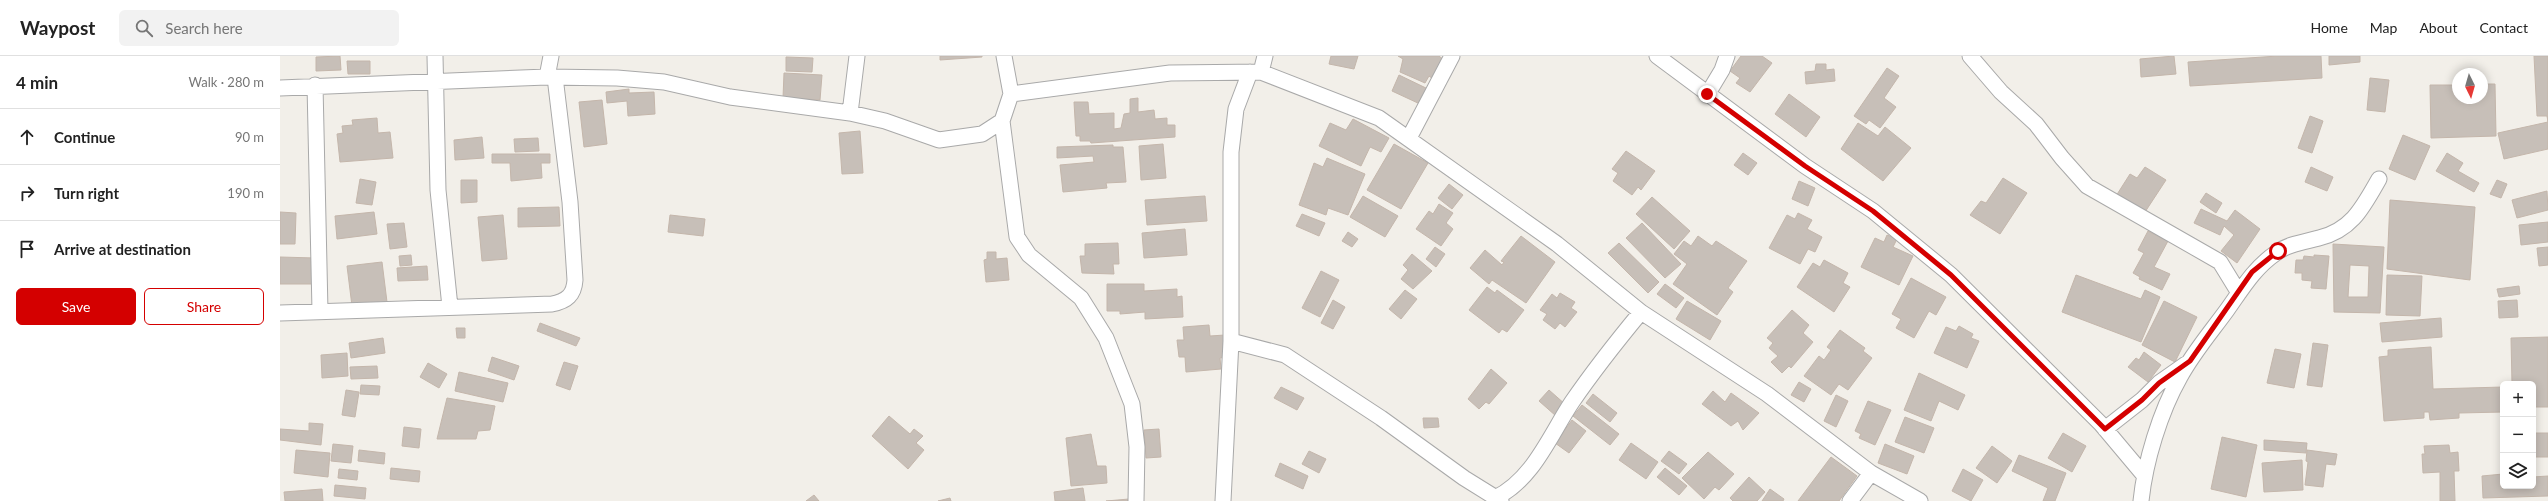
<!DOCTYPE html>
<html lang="en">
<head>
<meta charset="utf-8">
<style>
	:root { --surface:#fff; --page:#f2f2f2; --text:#222; --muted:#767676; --line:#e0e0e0; --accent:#d40000 }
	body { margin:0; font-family:Lato,sans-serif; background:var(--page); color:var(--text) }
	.controls { position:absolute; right:12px; bottom:12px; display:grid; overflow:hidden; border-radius:6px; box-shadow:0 2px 10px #0003 }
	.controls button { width:36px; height:36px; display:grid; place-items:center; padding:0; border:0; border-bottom:1px solid var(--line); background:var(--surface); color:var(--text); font:20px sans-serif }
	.compass { position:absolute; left:2172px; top:12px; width:36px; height:36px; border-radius:50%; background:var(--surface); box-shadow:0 2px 10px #0003; rotate:175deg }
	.stop { position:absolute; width:12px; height:12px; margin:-9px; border:3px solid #d40000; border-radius:50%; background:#fff }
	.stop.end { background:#d40000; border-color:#fff; box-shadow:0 1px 4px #0008 }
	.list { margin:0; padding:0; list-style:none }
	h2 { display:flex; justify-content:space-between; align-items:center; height:52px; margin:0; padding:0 16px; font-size:17px }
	h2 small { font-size:13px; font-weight:400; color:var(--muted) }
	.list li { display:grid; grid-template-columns:26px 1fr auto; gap:12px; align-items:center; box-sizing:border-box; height:56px; padding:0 16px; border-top:1px solid var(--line) }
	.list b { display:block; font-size:15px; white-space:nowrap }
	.list em { font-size:13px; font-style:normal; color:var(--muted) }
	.actions { display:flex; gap:8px; padding:12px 16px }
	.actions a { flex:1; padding:9px 0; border:1px solid var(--accent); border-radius:6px; text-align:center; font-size:14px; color:var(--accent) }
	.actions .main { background:var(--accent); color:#fff }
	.icon { flex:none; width:22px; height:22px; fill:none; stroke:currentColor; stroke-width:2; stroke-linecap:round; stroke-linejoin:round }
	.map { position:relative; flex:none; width:2268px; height:445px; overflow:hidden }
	header { display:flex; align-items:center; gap:24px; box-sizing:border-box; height:56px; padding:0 20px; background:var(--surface); border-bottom:1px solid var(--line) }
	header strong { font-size:19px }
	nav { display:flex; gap:22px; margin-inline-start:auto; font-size:14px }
	.search { width:280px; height:36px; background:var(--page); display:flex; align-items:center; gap:10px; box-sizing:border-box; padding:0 14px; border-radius:6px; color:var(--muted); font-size:15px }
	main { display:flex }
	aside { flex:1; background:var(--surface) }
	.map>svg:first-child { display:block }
	.building { fill:#c7bfb8; stroke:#c4b6ab; fill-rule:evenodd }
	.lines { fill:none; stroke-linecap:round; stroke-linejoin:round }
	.minor-casing { stroke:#a9a9a9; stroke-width:17 }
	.minor { stroke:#fff; stroke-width:15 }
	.route { stroke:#d40000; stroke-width:5 }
</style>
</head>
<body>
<header>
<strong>Waypost</strong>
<div class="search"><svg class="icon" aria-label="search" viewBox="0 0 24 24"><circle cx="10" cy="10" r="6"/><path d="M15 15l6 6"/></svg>Search here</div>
<nav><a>Home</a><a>Map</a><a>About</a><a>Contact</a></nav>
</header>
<main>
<aside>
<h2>4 min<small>Walk · 280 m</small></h2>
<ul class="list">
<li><svg class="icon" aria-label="ahead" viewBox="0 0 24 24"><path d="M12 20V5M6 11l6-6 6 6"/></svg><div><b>Continue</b></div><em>90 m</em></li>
<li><svg class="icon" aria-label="right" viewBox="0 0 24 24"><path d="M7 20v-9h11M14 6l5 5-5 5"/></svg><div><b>Turn right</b></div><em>190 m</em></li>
<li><svg class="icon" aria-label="arrive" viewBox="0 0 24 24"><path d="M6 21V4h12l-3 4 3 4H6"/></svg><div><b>Arrive at destination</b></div></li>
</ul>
<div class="actions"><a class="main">Save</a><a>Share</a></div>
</aside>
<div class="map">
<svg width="2268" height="445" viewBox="0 0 2268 445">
	<rect width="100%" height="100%" fill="#f2efe9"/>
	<!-- building -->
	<path class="building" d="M60,0l1,14 -25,1v-14z
		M660,0h42v1l-42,3z
		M1051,0h27l-4,13 -25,-5z
		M1118,0h41l5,4 -11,19 -4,-3 -4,7 -25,-11 3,-13z
		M1461,0h21l10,7 -22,29 -14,-9 4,-5 -10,-7z
		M1894,0l2,18 -35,3 -1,-18z
		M1998,0h43l1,22 -132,8 -2,-24z
		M2049,0h31v6l-31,3z
		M2254,0h14v93l-44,10 -6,-26 50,-11 -1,-6h-10z
		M506,1l27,1 -1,14 -26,-1z
		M67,5h23v13h-22z
		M1536,8h10v6l8,-1 1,12 -29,3 -1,-12 10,-1z
		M1607,12l12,8 -15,22 12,9 -16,21 -11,-8 -3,4 -12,-8z
		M504,17l38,2 -2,25 -37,-2z
		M1119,19l29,14 -8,15 -28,-13z
		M2090,22l19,2 -4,32 -18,-2z
		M2202,28h13l1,52 -65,2 -1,-53h28v13h24z
		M349,33v4l25,-1 1,22 -27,2 -1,-15 -20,2 -1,-11z
		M1509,38l31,23 -14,20 -31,-23z
		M858,42v14l16,-2 1,9 12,-1v7h8v12l-84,6 -1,-2h-10v-5h-4l-2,-34h14l1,12 25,-1v16l7,-1 3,-14 6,-1v-14z
		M322,44l5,44 -23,3 -5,-45z
		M2030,60l13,5 -11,32 -14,-5z
		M97,62l1,15 12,-1 3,26 -53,4 -3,-28 6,-1 -1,-7 11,-1 -1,-5z
		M1073,63l36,19 -8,14 -11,-5 -9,19 -42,-20 11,-23 16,7z
		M1578,67l20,13 7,-9 26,21 -28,33 -42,-32z
		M580,75l3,42 -21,1 -3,-41z
		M2123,79l27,11 -15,34 -26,-11z
		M202,81l2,21 -29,2 -1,-20z
		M258,82l1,13 -24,1 -1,-13z
		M883,88l3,34 -25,2 -2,-34z
		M1114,88l34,19 -27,46 -34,-19z
		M833,89v2h10l3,35 -20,1 1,5 -44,4 -3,-27 34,-3 -1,-6 -36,2v-11z
		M1346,95l29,20 -14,19 -3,-3 -6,8 -19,-14 5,-8 -6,-4z
		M1463,97l14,10 -9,12 -14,-10z
		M2167,97l16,10 -5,8 21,12 -5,9 -38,-21z
		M212,98h58v9h-9l1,15 -31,3 -1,-18h-18z
		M1047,102l38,16 -17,41 -20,-7 -2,7 -27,-10 15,-42 9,4z
		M1865,111l21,13 -21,32 -29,-16 14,-22 7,4z
		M2031,111l22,10 -6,14 -22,-9z
		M1723,122l24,15 -27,41 -30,-19 11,-14 5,2z
		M80,123l16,3 -4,23 -16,-2z
		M181,124h16v22l-16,1z
		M2217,124l10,4 -6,14 -11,-4z
		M1519,125l16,7 -7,18 -16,-7z
		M1169,128l14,11 -11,14 -14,-11z
		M2267,135l1,19 -31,8 -5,-18z
		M1926,137l16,10 -6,10 -16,-11z
		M925,140l2,25 -60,4 -2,-25z
		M1083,140l35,20 -13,21 -35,-20z
		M1372,141l38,34 -16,18 -38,-35z
		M2110,144l85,7 -5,73 -83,-11z
		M1159,148l14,9 -7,10 7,6 -12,17 -25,-17 13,-18 4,3z
		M279,151l1,19 -42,1v-19z
		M1921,153l26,12 8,-11 25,19 -23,34 -16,-12 13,-16 -10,-9 -4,9 -26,-12z
		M0,156l16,1 -1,31h-15z
		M94,156l3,22 -40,5 -2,-23z
		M1518,157l14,7 -5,9 15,8 -7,15 -7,-3 -8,15 -31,-16 18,-33 8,4z
		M1022,158l23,9 -6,13 -23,-10z
		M223,159l4,44 -25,2 -4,-44z
		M390,159l35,4 -2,17 -35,-4z
		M2268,166v20l-27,3 -2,-20z
		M124,167l3,24 -17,2 -3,-25z
		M1362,167l39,41 -16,14 -39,-40z
		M905,173l2,26 -43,3 -2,-25z
		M1868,175l20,10 -14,26 16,7 -8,16 -23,-11 1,-2 -7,-4 11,-20 -6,-3z
		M1068,176l10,7 -6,8 -10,-6z
		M1607,179l10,4 -4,8 20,9 -14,29 -38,-18 14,-29 9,4z
		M1241,180l34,26 -29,41 -34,-23 -3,4 -19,-16 15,-18 17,15 2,-3 -3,-1z
		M1418,180l14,10 4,-5 31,20 -19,27 5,4 -16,23 -44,-31 14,-20 -13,-10 10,-13 7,5z
		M838,187l1,21h-6l1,10 -32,-1 -2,-17h5v-12z
		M1339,187l40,39 -11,11 -40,-40z
		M2053,188l51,3 -4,66 -46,-1zM2070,209l19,1 -1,31h-20z
		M1155,191l10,7 -9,13 -10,-8z
		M2268,191v18l-9,1 -2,-18z
		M707,196h9v7l11,-1 2,22 -23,2 -2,-22 3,-1z
		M1132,198l20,17 -19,18 -12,-10 7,-9 -5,-5z
		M131,199l1,10 -12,1 -1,-10z
		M2034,199l15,1 -3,33 -15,-1 1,-7 -10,-1v-7h-7l1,-13h7l1,-4 10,1z
		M0,201l35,1v26h-35z
		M1544,204l24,13 -5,10 7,4 -16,25 -37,-25 16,-24 7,4z
		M102,206l5,40 -35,4 -5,-40z
		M147,210l1,14 -30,1 -1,-13z
		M1041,215l18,9 -19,37 -18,-9z
		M1796,219l65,24 4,-9 15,7 -19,45 -79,-30z
		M2107,219l35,1 -2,40 -34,-1z
		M1631,222l35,19 -10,18 -7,-4 -15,27 -18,-10 5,-9 -9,-5z
		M827,228h37v7l33,-2v8l5,-1 1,21 -38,2v-7l-25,2v-3h-13z
		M1385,228l19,14 -8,10 -19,-14z
		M2239,230l1,8 -21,3 -2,-8z
		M1207,231l8,6 2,-3 27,20 -17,22 -5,-3 -3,4 -30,-23z
		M1125,234l12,9 -16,20 -12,-10z
		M1280,237l15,9 -4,6 6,4 -12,15 -5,-4 -5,6 -12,-9 4,-6 -7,-4 12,-16 5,4z
		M1053,244l12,7 -12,22 -12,-6z
		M2237,244l1,17 -19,1 -1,-17z
		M1407,245l34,20 -11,19 -34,-21z
		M1884,245l33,16 -22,45 -33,-17z
		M1512,254l17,15 -6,8 10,9 -22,26 -2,-2 -7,7 -11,-11 7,-6 -9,-8 4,-5 -6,-5z
		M2161,262l1,19 -60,5 -2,-19z
		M260,267l40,15 -4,8 -39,-15z
		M929,269l1,11 15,-1 1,22 -6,1 1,11 -35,3 -1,-15h-6l-2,-17h7l-1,-13z
		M1679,270l14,8 -2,4 8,3 -12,27 -33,-15 12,-26 10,4z
		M176,272h9v10h-8z
		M1560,274l25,18 -2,3 9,7 -24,32 -9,-6 -8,11 -27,-19 15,-20 5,4 7,-10 -4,-3z
		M2268,281v70h-15v-23h-21l-1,-46z
		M103,282l2,15 -34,5 -2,-15z
		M2033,287l15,2 -6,42 -15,-2z
		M2151,291l2,42 70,-2v25l-44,1v5l-29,2 -1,-8h-5v6l-40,3 -5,-64 9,-1v-6z
		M1995,293l26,5 -7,34 -27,-5z
		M1864,296l17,13 -13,17 -20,-15 8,-9 3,2z
		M67,297l1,23 -26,2 -1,-23z
		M212,301l27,9 -5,14 -26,-9z
		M284,306l14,4 -8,24 -14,-5z
		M148,307l19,11 -8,14 -19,-11z
		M97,310l1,12 -27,1 -1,-12z
		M1211,313l16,14 -18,21 -3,-2 -7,7 -11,-10z
		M179,316l49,11 -5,19 -48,-11z
		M1639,317l46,22 -7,15 -19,-9 -8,20 -27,-11z
		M1519,326l12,7 -7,13 -13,-7z
		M81,329l19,1 -1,9 -19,-1z
		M1001,331l23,11 -7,12 -23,-12z
		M66,334l13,2 -4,25 -13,-2z
		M1269,334l17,15 -10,11 -17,-15z
		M1433,335l12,11 6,-9 28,20 -16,17 -5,-9 -7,5 -29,-22z
		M1313,338l24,19 -7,9 -24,-19z
		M1556,339l12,6 -12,26 -12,-6z
		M167,342l48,8 -5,24 -12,1 -2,8h-39z
		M1588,345l23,9 -16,35 -16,-7 2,-4 -6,-3z
		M1302,349l37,29 -9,11 -37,-29z
		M609,360l21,18 4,-5 9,7 -7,7 8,7 -16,19 -36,-33z
		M1625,361l29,11 -10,25 -29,-11z
		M1143,362h15l1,9 -15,1z
		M1292,364l14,11 -17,22 -14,-10z
		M29,367l14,1 -2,21 -41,-5v-11l29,2z
		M124,371l17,2 -2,19 -17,-2z
		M879,373l2,28 -15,1 -2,-28z
		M1783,377l23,13 -14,26 -24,-14z
		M2253,377h15v24h-15z
		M811,378l6,32h9l1,17 -36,3 -5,-48z
		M1942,381l35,8 -11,52 -35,-8z
		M1984,384l43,3 -1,10 -42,-3z
		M1351,387l27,19 -12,17 -27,-19z
		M53,388l20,2 -2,17 -20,-2z
		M1605,388l29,12 -7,18 -29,-11z
		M2169,389l1,8 8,-1 1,19h-5l1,30h-15v-29l-17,1 -1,-19h3l-1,-8z
		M1712,390l20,15 -15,22 -21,-15z
		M16,394l34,3 -2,24 -34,-4z
		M79,394l26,3 -1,11 -26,-3z
		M2027,394l30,4 -2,11 -9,-1 -3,23 -18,-2 3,-23 -2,-1z
		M1029,395l17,8 -7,14 -17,-9z
		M1389,395l18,13 -8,10 -18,-13z
		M1428,396l26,22 -15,16 -4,-3 -11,12 -22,-21z
		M1739,399l47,18 -11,28h-12l5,-13 -36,-17z
		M1551,401l26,19 -18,25h-41z
		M2022,404l1,30 -39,2 -2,-29z
		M1000,407l28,13 -5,13 -28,-13z
		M111,412l29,3 -1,11 -29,-3z
		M1385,412l22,18 -8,9 -22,-18z
		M59,413l19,2 -1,9 -19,-2z
		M1683,413l20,11 -12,21 -19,-10z
		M2223,418v12h30v-9l15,-1v20l-65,2 -1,-22z
		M1469,421l16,15 -8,9h-24l-3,-3z
		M55,429l31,3 -1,11 -31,-3z
		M803,432l2,13h-30l-1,-9z
		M42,433l1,12h-38l-1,-9z
		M1490,433l14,10 -1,2h-21z
		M534,439l5,6h-13z
		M670,442l1,3h-13z
		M849,443v2h-23z"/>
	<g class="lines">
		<!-- minor casing -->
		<g class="minor-casing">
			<path id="minor" d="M155,0l3,134 12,117
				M1377,0l148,110 68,45 78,64 150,149 42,50
				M1690,0l31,36 35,32 26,34 25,28 133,76 19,31
				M981,16l4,-16
				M267,21l4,-21
				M35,29l5,226
				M0,32l267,-11 70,1 47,4 66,15 120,16 35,8 54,19 43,-6 20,-13 9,-27 -7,-38
				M731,38l159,-21 91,-1 118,46 178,126 84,68 126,82 104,79 49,28
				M1427,39l15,-25 5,-14
				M570,57l7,-57
				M722,65l15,116 12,18 52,43 25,40 26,66 5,43 -1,54
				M1129,82l43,-82
				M0,257l272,-9c15,-3 22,-9 23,-24l-5,-78 -15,-125
				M951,285l54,14 96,63 83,60 37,23
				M1825,373l37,-29 17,-17 27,-19
				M1215,442c38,-18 55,-63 77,-96 22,-32 45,-61 69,-90
				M943,445l8,-160v-189l5,-43 14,-37
				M1570,445l21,-28
				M1861,445c4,-39 19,-89 39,-124 13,-24 31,-45 47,-67 15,-21 27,-42 49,-57 12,-9 28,-11 43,-15 33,-8 44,-31 60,-59"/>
		</g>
		<!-- minor -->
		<use href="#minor" class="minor"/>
	</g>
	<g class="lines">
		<!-- route -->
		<path class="route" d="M1427,38l98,72 68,45 78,64 154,154 37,-29 17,-17 31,-22 62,-89 26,-21"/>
	</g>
</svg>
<div class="controls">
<button>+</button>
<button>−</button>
<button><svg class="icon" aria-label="layers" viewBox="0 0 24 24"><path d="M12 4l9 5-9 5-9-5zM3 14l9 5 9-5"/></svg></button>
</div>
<svg class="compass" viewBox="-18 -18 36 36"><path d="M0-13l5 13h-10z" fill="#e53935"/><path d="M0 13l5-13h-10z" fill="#767676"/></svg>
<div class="stop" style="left:1998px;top:195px"></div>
<div class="stop end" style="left:1427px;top:38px"></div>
</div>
</main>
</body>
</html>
